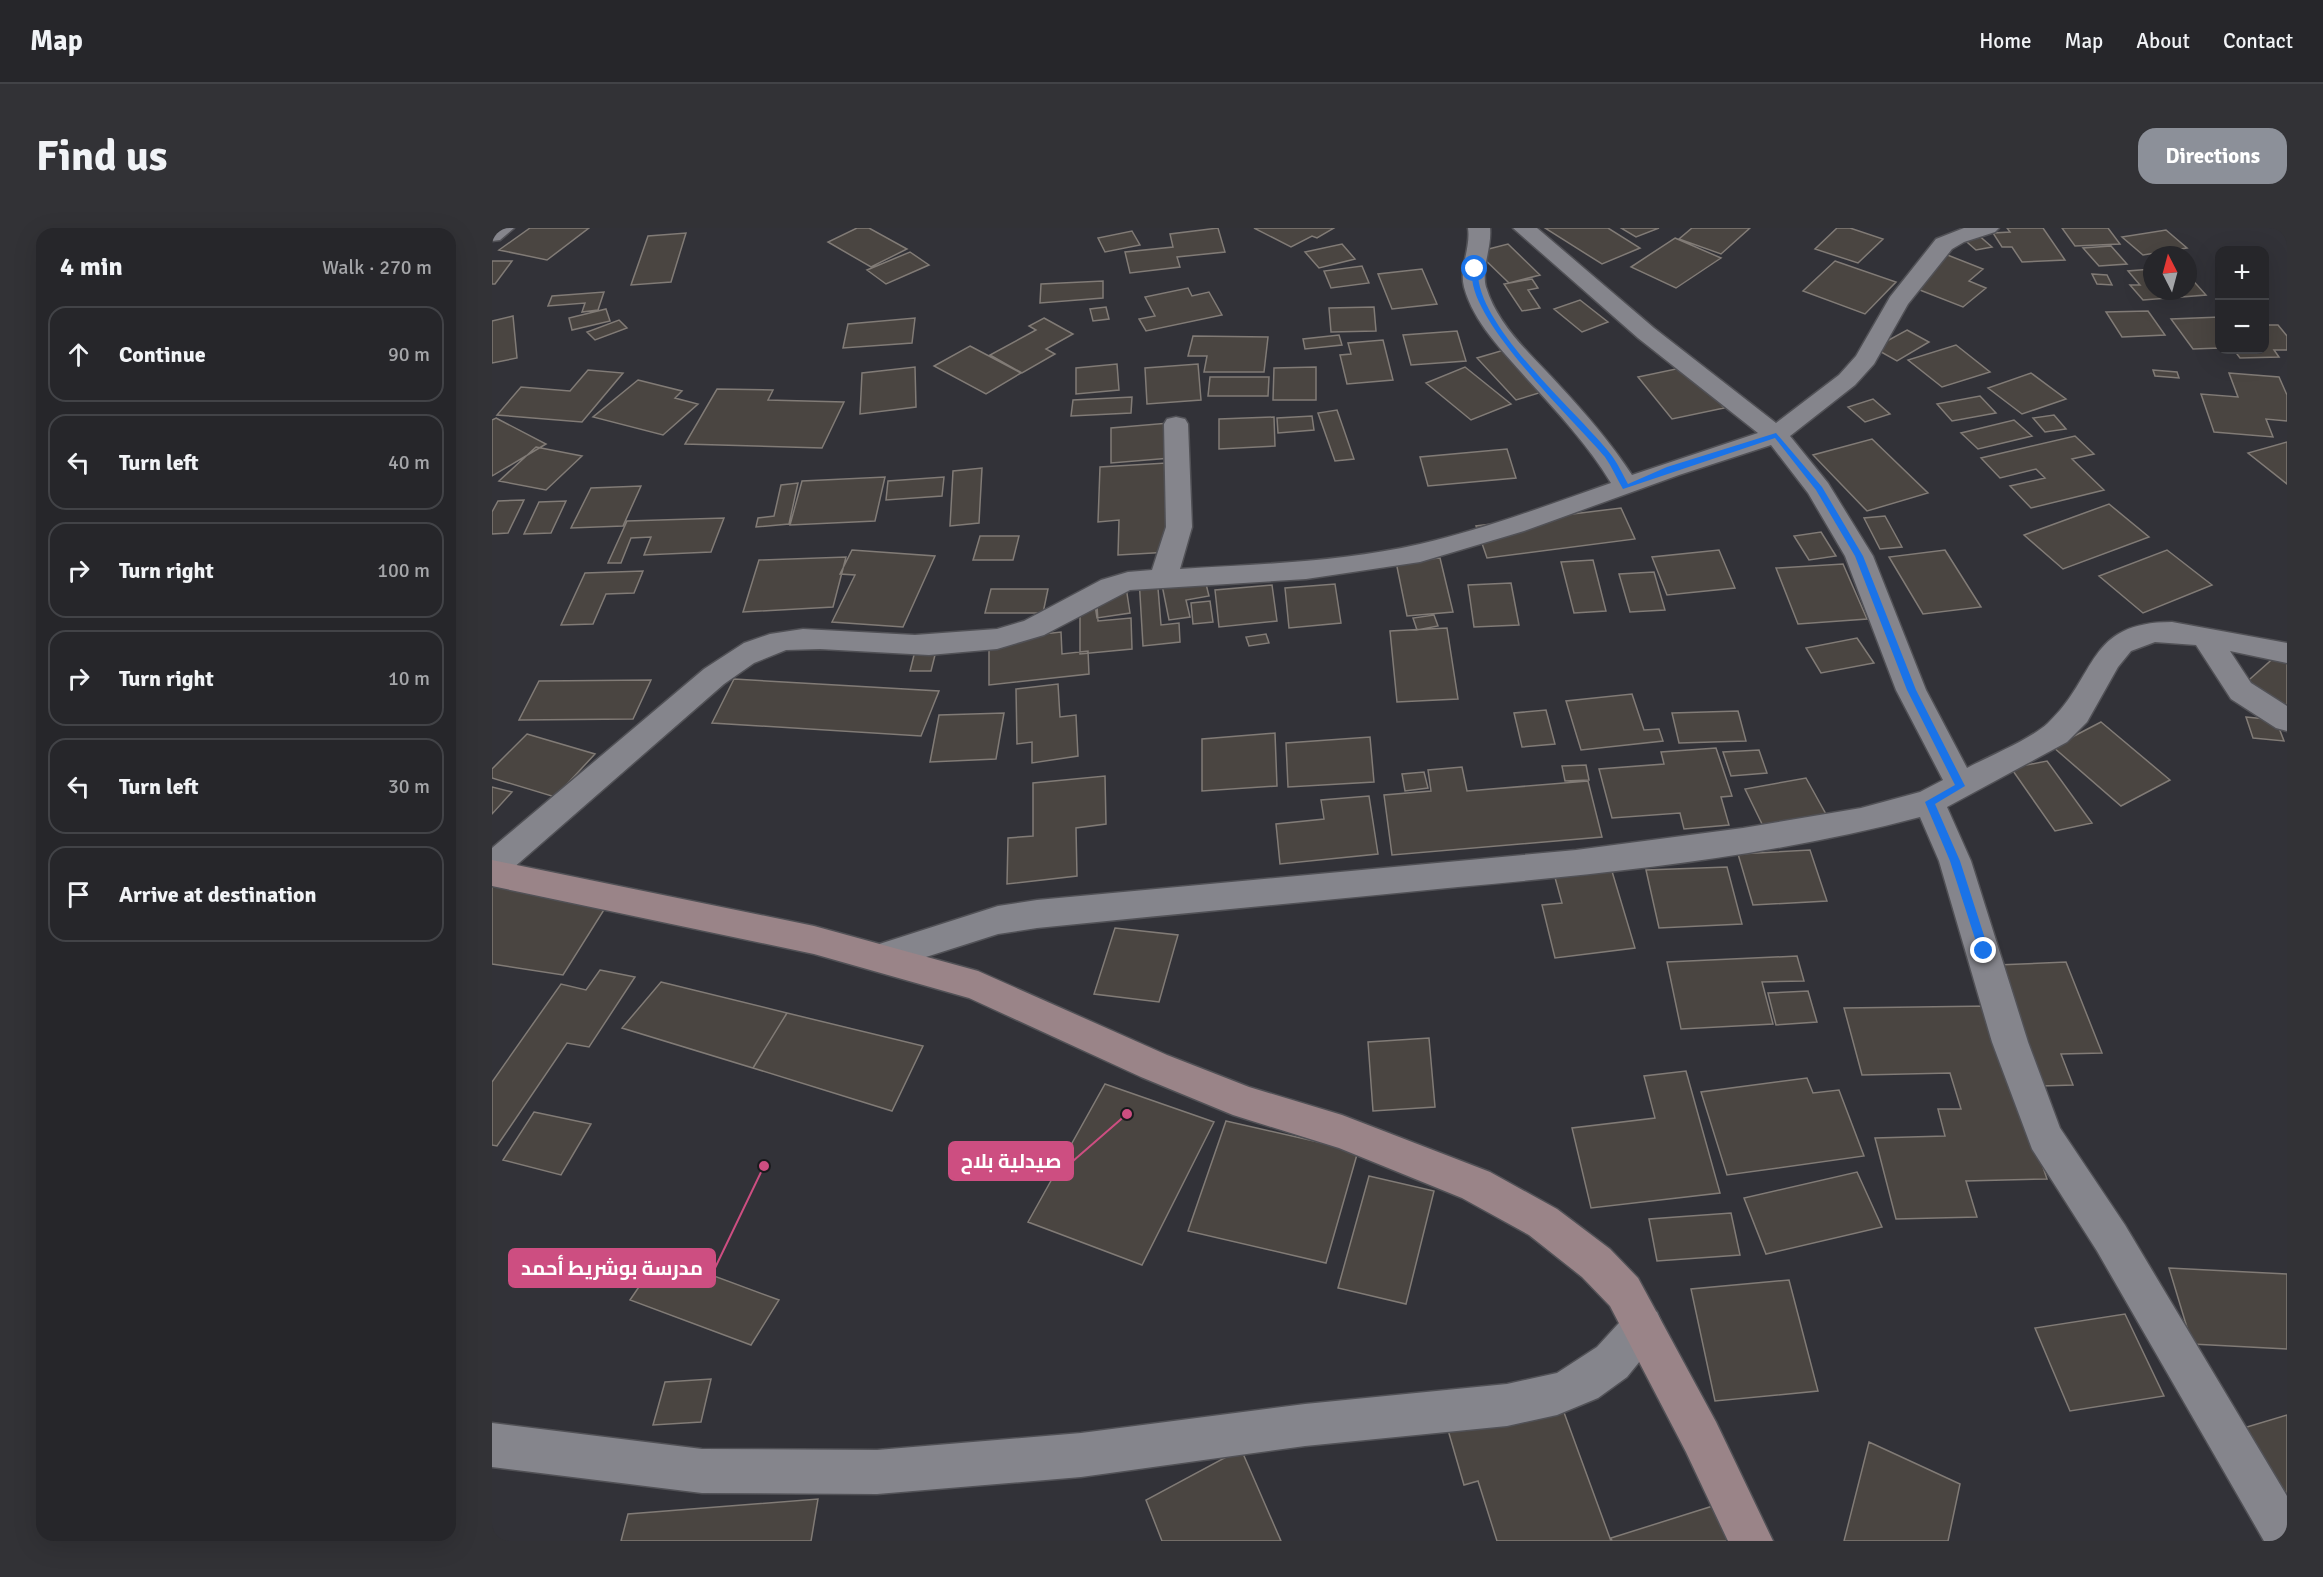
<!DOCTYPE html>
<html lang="en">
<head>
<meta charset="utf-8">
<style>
	:root { --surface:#26262a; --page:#323236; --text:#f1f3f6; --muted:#a4a5a8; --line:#424347; --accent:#8c9099 }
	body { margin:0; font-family:Signika,Cairo,sans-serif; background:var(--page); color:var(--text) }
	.controls { position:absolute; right:18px; top:18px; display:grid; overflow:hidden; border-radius:12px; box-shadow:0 6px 24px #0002 }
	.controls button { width:54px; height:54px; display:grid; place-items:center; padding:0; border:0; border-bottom:2px solid var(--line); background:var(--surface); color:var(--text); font:30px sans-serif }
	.compass { position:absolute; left:1651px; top:18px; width:54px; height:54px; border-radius:50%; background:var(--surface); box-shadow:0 6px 24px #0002; rotate:354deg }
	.stop { position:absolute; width:18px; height:18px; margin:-14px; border:4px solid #1a73e8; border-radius:50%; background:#fff }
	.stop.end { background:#1a73e8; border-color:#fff; box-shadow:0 2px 6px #0008 }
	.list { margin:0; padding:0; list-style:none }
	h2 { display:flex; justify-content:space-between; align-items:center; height:78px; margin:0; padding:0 24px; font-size:26px }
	h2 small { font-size:20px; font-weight:400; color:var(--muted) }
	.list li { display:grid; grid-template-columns:39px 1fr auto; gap:18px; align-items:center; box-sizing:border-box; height:96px; margin:0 12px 12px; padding:0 12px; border:2px solid var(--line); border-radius:18px }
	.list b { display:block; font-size:22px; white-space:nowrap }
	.list em { font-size:20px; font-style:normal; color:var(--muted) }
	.icon { flex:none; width:33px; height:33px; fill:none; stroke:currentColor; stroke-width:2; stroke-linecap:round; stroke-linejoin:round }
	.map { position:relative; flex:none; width:1795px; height:1313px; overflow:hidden; border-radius:18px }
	header { display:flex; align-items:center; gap:36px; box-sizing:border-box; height:84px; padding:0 30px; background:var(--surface); border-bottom:2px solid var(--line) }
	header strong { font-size:28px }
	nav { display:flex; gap:33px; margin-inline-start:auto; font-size:21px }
	.intro { display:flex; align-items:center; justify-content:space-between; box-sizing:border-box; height:144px; padding:0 36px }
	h1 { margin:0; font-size:42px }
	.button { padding:15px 27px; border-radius:18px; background:var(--accent); color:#fff; font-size:21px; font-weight:700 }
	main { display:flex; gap:36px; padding:0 36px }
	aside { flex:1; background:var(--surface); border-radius:18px; box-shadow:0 6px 24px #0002 }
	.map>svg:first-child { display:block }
	.building { fill:#4a4541; stroke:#817b76; stroke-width:1.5 }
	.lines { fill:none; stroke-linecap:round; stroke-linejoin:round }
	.street-casing { stroke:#515156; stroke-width:3 }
	.secondary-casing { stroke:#515156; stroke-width:3 }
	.street { fill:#85858c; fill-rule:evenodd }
	.secondary { fill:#9a8488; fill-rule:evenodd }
	.route { fill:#1a73e8 }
	.leader { fill:none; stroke:#cd4e81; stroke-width:2 }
	.callout-dot { fill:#cd4e81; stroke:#1a1a1d; stroke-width:2 }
	.callout { fill:#cd4e81; stroke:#cd4e81; stroke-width:2 }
	.callout-label { font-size:20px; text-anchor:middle; font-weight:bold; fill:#fff }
</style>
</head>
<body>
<header>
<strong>Map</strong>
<nav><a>Home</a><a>Map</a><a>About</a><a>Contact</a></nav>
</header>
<div class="intro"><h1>Find us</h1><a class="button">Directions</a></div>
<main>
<aside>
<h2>4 min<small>Walk · 270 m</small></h2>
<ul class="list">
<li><svg class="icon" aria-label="ahead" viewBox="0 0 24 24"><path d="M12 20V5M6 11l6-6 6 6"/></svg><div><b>Continue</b></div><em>90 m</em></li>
<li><svg class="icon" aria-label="left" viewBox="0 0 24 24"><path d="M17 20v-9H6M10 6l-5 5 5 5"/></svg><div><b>Turn left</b></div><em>40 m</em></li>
<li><svg class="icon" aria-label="right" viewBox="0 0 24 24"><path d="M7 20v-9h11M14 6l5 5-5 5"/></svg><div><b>Turn right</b></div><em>100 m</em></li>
<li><svg class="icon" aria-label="right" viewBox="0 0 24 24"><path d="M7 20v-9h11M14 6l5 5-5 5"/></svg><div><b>Turn right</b></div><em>10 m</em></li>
<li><svg class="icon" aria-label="left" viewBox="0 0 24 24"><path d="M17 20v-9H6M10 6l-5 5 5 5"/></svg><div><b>Turn left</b></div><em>30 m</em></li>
<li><svg class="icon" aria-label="arrive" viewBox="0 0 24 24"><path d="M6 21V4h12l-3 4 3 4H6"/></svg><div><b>Arrive at destination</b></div></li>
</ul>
</aside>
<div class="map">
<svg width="1795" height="1313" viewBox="0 0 1795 1313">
	<rect width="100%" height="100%" fill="#323238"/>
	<!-- building -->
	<path class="building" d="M38,0h59l-42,32 -48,-10z
		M365,0h12l38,21 -36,18 -43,-25z
		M726,0l7,24 -48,5 3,10 -50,6 -5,-21 48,-5 -3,-13z
		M762,0h80l-17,10 -5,-2 -21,11z
		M1053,0h63l32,20 -38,16z
		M1129,0h38l-23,9z
		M1200,0h58l-29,26 -42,-15z
		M1345,0h13l33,11 -25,24 -43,-14z
		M1515,0h36l22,32 -43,2 -10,-15h-10l-9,-14 17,-1z
		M1570,0h46l12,16 -45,2z
		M1674,2l21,18 -44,7 -21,-18z
		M640,3l8,14 -35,7 -7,-14z
		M194,5l-15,49 -40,3 17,-49z
		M1484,5l16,14 -16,3 -16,-14z
		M1183,10l46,20 -45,30 -45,-21z
		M850,16l13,15 -36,9 -14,-16z
		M1016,16l32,31 -31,8 -32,-31z
		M1619,18l16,18 -28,2 -16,-18z
		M418,24l19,13 -43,19 -19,-14z
		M1453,26l38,15 -14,12 17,7 -23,19 -56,-22z
		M0,33h20l-17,23h-3z
		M1343,33l61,21 -31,32 -62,-23z
		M870,38l7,17 -38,5 -7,-17z
		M930,41l15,35 -45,5 -14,-35z
		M1660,41v22h36v-16l18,20 -63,5 -13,-15h10l-12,-14z
		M1600,46l15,1 5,10 -15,-1z
		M1040,51l6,9 -10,2 12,18 -18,3 -18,-27z
		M611,53v17l-63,5 1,-19z
		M696,60l4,8 17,-4 13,23 -76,16 -7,-12 16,-3 -10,-19z
		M112,64l-6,18 -16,2 3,-9 -37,3 4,-10z
		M1088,72l28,22 -26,10 -28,-23z
		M614,79l3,12 -16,2 -3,-12z
		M882,79l2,24 -45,1 -2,-24z
		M114,81l4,12 -38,9 -3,-12z
		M1656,83l17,24 -43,2 -16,-25z
		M21,88l4,42 -25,5v-42z
		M1728,89v31l-27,1 -22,-30z
		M423,90l-3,25 -69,5 5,-24z
		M552,90l29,16 -27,15 9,5 -33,19 -32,-18 46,-25 -7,-4z
		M127,92l8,8 -32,12 -8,-8z
		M1772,97h14l9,11v14h-13l5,7 -39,1 -6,-8h30z
		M1415,102l22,12 -32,19 -23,-13z
		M965,103l9,30 -55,4 -8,-30z
		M847,107l3,10 -37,4 -2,-10z
		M701,108l75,1 -4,35h-60l3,-16h-19z
		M891,112l10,40 -46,4 -7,-29 11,-1 -3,-11z
		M1464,117l34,27 -48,15 -34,-27z
		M478,118l51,27 -35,21 -52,-28z
		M1012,122l48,39 -36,11 -39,-42z
		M625,136l2,26 -43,4v-26z
		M706,136l3,36 -54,4 -2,-36z
		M1198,138l34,42 -52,11 -34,-42z
		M423,139l1,40 -56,7 2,-41z
		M824,139v33h-43l1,-32z
		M973,139l46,37 -40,16 -45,-37z
		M96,142l35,3 -41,49 -85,-7 24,-28 49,4z
		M1661,142l24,2 2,6 -24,-2z
		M1539,145l35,26 -44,15 -34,-26z
		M1737,145l50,4 8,18v26l-21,-2 7,18 -59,-5 -13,-38 37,3z
		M718,149h59l-1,19h-60z
		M146,152l44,11 -7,7 23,6 -35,31 -70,-18z
		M225,161l56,1 -5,10 76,2 -22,46 -137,-4z
		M1488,168l16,17 -44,8 -15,-17z
		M640,169l-1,16 -60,3 2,-16z
		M1381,171l17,15 -25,8 -17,-15z
		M845,182l17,49 -19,2 -17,-48z
		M1562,187l12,14 -21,3 -12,-14z
		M820,188l2,14 -36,3 -1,-15z
		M782,189l1,29 -56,3v-30z
		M4,190l50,26 -54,32v-56z
		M1522,192l18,16 -54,13 -17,-16z
		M677,195l2,35 -60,5v-35z
		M1583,208l19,18 -22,5 32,31 -73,18 -21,-22 35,-8 -9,-9 -36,9 -19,-20z
		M1380,211l56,54 -61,18 -54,-56z
		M1795,214v42l-39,-31z
		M44,219l46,9 -36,34 -47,-9z
		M1015,221l9,29 -88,8 -8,-29z
		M674,235l4,89 -52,3 1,-35 -21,2 2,-55z
		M490,240l-3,55 -29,3 3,-55z
		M393,249l-10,44 -85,4 12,-44z
		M452,249l-2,19 -56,4 2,-19z
		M306,255l-9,41 -33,3 2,-9 16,-2 7,-31z
		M149,258l-18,40 -52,2 20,-40z
		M32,272l-16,33 -16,1v-22l6,-11z
		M74,273l-15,32 -27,1 15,-32z
		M1617,276l40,33 -86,32 -39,-34z
		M1129,280l14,31 -148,19 -11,-32z
		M1393,288l17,31 -22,2 -16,-31z
		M232,290l-13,34 -67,3 7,-18 -20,1 -10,25h-13l19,-42z
		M1329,304l15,24 -27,4 -15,-24z
		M488,308h39l-6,24h-40z
		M360,322l83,6 -32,71 -71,-5 23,-47 -15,-1z
		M1227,322l16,38 -68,7 -15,-38z
		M1453,322l36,57 -58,7 -34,-57z
		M1675,322l45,35 -69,28 -44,-37z
		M354,329l-13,50 -90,5 16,-52z
		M948,330l13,54 -46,4 -11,-54z
		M1101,332l13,51 -32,2 -13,-51z
		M1351,336l24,55 -69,5 -22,-56z
		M151,343l-9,22 -28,1 -13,30 -32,1 24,-52z
		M1162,344l11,38 -35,2 -11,-38z
		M665,348l4,49 18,-2 1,19 -37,4 -4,-68z
		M669,352h44l4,16 -23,4 4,17 -21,3z
		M1019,355l8,42 -45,2 -6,-42z
		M843,356l6,39 -52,5 -4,-40z
		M780,357l5,36 -58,6 -4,-37z
		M634,359l4,26 -33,5 -4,-26z
		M499,361h57l-5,24h-58z
		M718,373l3,21 -20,2 -2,-21z
		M605,378l1,15 33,-3 1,31 -52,5v-47z
		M942,387l4,11 -21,4 -4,-12z
		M955,400l11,71 -61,3 -7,-71z
		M569,404l1,22 26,-3 1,23 -100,11v-45z
		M774,406l3,9 -20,3 -3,-9z
		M1365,410l17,25 -53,10 -15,-25z
		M424,419h21l-6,24h-21z
		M1784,428l11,6v48l-45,-24z
		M242,451l205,12 -18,45 -209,-13z
		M159,452l-18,39 -114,1 20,-39z
		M566,456l2,33 16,-2 2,41 -46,7v-21l-15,2 -1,-55z
		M1140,466l12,36 15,-1 4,12 -82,9 -15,-49z
		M1054,482l9,34 -33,3 -8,-34z
		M1246,483l8,30 -67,2 -7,-30z
		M512,485l-8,46 -66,3 9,-47z
		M1754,489l30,3 8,21 -31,-3z
		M1609,494l69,58 -49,26 -68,-59z
		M783,505l2,53 -75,5v-52z
		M35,506l68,20 -40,43 -63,-19v-9z
		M878,509l4,45 -86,5 -2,-44z
		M1224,520l16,48 -11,1 8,28 -45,4 -4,-16 -68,5 -13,-49 65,-5 -3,-12z
		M1267,522l8,23 -36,3 -8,-24z
		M1555,533l45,62 -37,8 -44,-63z
		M1094,537l3,15 -24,1 -3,-15z
		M970,539l5,24 121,-10 14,56 -210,18 -8,-60 47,-4 -3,-21z
		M932,544l4,16 -23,3 -3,-17z
		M613,548l1,48 -30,4 1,48 -70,8 1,-46 25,-2v-53z
		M1314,550l21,38 -63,12 -19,-39z
		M0,559l20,5 -20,22z
		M877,568l9,58 -98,10 -4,-40 48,-5 -3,-19z
		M1318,622l17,51 -74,4 -15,-51z
		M1235,639l15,57 -83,4 -13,-58z
		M1119,640l24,80 -80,10 -13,-53 20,-2 -8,-29z
		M0,651l115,26 -44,70 -71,-11z
		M623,700l63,7 -19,67 -65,-8z
		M1305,728l7,25 -42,1 11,42 -92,5 -14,-67z
		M1574,734l36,91 -41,1 12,31 -32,1 -44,-121z
		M108,742l35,7 -46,70 -22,-4 -70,103 -5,-1v-63l69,-98 25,6z
		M169,754l126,31 -34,55 -131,-40z
		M1316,763l9,31 -41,3 -8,-32z
		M1497,778l58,173 -81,2 11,36 -81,2 -21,-81 70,-2 -7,-27h23l-11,-36 -88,2 -18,-67z
		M295,785l136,33 -31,65 -139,-43z
		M937,810l6,69 -62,4 -5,-69z
		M1194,843l34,122 -129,15 -19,-80 83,-10 -11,-42z
		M1315,850l6,15 26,-3 25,66 -137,19 -26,-83z
		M613,856l109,38 -72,143 -114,-43z
		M42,884l57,12 -30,51 -58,-15z
		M734,893l132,30 -32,112 -138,-32z
		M1365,944l25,55 -116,27 -22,-56z
		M877,948l65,15 -28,113 -68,-16z
		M1239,985l9,42 -83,6 -8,-42z
		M168,1028l119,44 -28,45 -121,-45z
		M1677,1040l118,6v75l-95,-5z
		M1297,1052l29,111 -103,10 -24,-112z
		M1633,1086l39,82 -94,15 -35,-83z
		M219,1151l-10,43 -48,3 12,-43z
		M1066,1168l53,145h-114l-19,-60 -14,4 -16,-55z
		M1795,1187v100l-50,-85z
		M1377,1214l91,42 -12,57h-104z
		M749,1221l40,92h-119l-16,-41z
		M326,1271l-7,42h-190l7,-27z
		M1224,1277l14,36h-118l-1,-3z"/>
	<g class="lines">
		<!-- street casing -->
		<g class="street-casing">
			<path id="street" d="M0,0h22l-14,12 -8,1z
				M976,0h22c2,20 -9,40 -4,59 12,40 47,69 74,99 26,28 51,57 72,89l126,-42 -120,-95 -125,-110h24l117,100 122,95 63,-48 17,-19 34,-59 46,-58 28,-11h35l-4,4 -31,10 -12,7 -44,55 -34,60 -19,21 -65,51 38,47 45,73 53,134 41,78c22,-12 64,-29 81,-45 50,-47 38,-101 124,-101l115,21v20l-57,-12 21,32 36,23v25l-11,-3 -45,-29 -35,-54 -41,-3 -24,9 -13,16 -31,55 -20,20 -120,65 24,54 57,181 32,86 65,97 162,271v45h-23l-167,-290 -65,-102 -40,-107 -53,-181 -19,-44c-151,40 -308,56 -462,70 -141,14 -281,27 -421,41l-39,6 -116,37 -12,-4 -5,-10 5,-10 128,-41 39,-6 539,-50 167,-22 118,-20 59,-16 23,-12 -47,-90 -51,-134 -37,-63 -37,-48 -92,30 -155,56 -104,31 -114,17 -176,11 -86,45 -47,14 -68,6 -109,-6 -34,1 -32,13 -30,21 -220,192 -12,4v-32l212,-179 40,-26 26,-9 33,-5 112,6 82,-6 27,-8 77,-41 27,-8 24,-2 14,-43 -2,-103 3,-5 9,-2 9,2 3,5 4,103 -12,42c79,-5 162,-7 240,-25 65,-15 128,-39 191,-61 -23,-38 -53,-70 -83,-103 -24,-28 -54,-56 -64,-93 -5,-19 7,-39 4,-59z
				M1151,1078l14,6 6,14 -6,14 -30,37 -29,21 -41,17 -50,11 -202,20 -224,31 -204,17 -175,-1 -210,-26v-44l210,26 175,1 204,-17 224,-29 202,-20 50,-11 40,-26 32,-35z"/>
		</g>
		<!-- secondary casing -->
		<g class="secondary-casing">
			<path id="secondary" d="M0,632l322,66 164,45 189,84 82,32 93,28 148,57 67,37 53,40 28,29 78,144 57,119h-45l-42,-89 -76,-146 -28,-29 -53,-42 -67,-37 -123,-50 -106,-33 -92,-38 -172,-79 -155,-44 -322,-68z"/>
		</g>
		<!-- street -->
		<use href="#street" class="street"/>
		<!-- secondary -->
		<use href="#secondary" class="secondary"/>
	</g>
	<!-- route -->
	<path class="route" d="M981,40l5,1c-4,56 100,143 134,187 6,8 11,19 16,28l39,-17 109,-34 46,54 41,69 53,134 49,96 -30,18 25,57 29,90 -2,3 -3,1 -5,-4 -29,-90 -25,-59 30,-17 -48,-95 -52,-134 -39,-66 -41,-52 -152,51c-6,-10 -11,-22 -18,-32 -30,-36 -145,-144 -132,-189z"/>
	<!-- callouts -->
	<path class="leader" d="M635 886L581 933M272 938L223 1040"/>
	<g class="callout-dot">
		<circle cx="635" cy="886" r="6"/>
		<circle cx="272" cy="938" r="6"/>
	</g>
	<g class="callout">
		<rect x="457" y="914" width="124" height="38" rx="6"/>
		<rect x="17" y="1021" width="206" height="38" rx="6"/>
	</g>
	<g class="callout-label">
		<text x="519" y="940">صيدلية بلاح</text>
		<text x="120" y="1047">مدرسة بوشريط أحمد</text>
	</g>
</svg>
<div class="controls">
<button>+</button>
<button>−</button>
</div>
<svg class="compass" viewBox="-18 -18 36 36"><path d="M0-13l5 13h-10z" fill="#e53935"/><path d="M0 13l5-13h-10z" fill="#a4a5a8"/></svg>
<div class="stop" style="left:983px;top:41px"></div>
<div class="stop end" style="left:1492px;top:723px"></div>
</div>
</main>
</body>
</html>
